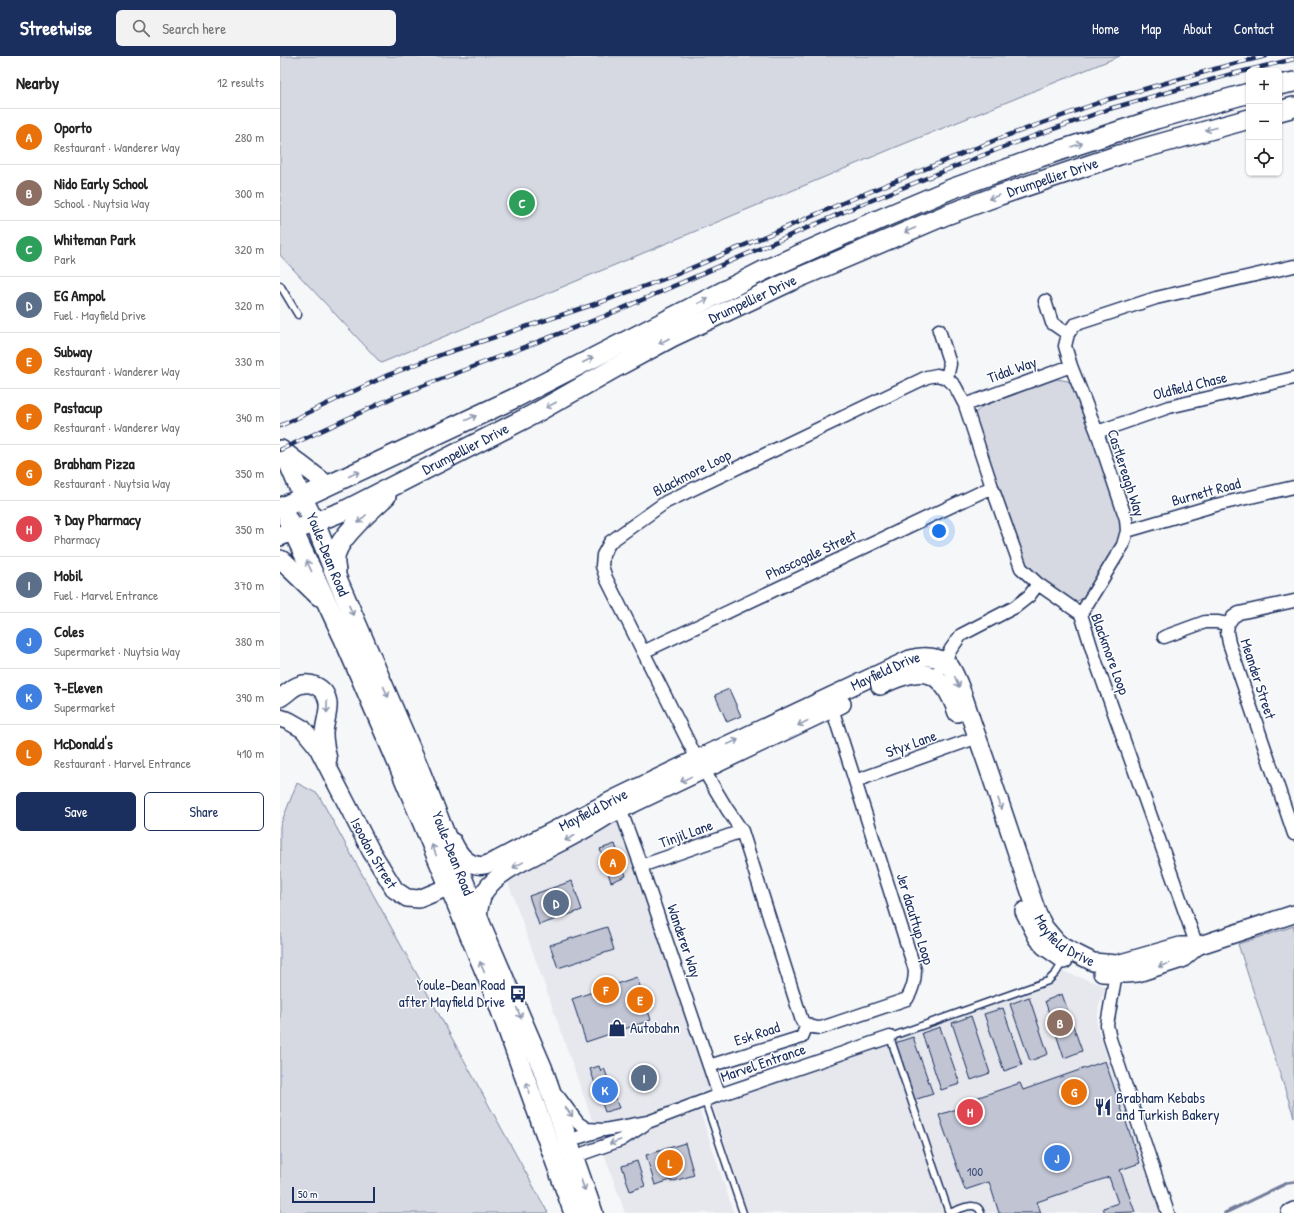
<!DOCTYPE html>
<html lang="en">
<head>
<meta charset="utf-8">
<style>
	:root { --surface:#fff; --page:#f2f2f2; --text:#222; --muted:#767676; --line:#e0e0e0; --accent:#1b2f5e }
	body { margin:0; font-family:"Patrick Hand",sans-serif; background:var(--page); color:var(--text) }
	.controls { position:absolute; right:12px; top:12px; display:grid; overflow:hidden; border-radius:6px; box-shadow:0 1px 3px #0004 }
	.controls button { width:36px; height:36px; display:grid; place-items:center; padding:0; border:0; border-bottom:1px solid var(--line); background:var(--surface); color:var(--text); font:20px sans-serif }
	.scale { position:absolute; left:12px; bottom:10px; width:83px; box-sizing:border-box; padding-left:4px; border:2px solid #1b2f5e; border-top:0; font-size:11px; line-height:14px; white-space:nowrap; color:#1b2f5e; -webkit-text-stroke:3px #fff; paint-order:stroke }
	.you { position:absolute; left:659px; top:475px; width:14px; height:14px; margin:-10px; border:3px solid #fff; border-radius:50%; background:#1a73e8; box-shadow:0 0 0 6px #1a73e833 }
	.badge { display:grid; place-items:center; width:26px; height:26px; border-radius:50%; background:var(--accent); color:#fff; font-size:13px; font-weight:700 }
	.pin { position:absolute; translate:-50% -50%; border:2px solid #fff; box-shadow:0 1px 4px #0006 }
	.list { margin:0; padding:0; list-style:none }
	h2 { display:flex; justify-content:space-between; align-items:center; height:52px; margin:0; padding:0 16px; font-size:17px }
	h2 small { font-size:13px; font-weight:400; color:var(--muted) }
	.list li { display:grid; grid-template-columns:26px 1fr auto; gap:12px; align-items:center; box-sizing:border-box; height:56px; padding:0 16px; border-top:1px solid var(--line) }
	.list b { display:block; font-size:15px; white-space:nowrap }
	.list p { margin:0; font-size:13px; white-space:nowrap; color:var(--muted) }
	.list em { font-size:13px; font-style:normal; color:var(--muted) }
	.actions { display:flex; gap:8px; padding:12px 16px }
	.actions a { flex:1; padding:9px 0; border:1px solid var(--accent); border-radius:6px; text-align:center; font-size:14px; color:var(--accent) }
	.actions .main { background:var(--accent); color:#fff }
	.icon { flex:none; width:22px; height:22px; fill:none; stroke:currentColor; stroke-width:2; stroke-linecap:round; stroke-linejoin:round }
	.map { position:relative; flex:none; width:1014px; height:1157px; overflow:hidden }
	header { display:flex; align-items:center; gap:24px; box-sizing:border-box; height:56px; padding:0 20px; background:var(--accent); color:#fff }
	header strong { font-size:19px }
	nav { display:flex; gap:22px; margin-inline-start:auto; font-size:14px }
	.search { width:280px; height:36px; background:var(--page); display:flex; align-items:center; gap:10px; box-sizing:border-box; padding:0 14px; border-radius:6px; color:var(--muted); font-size:15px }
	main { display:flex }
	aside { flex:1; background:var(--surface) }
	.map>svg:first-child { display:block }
	.built { fill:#e6e8ee }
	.green { fill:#d6d9e2; stroke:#7884a0 }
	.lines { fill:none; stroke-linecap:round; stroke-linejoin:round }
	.stream { stroke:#707c99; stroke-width:3.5 }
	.building { fill:#c0c4d3; stroke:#1b2f5e }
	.lane-casing { stroke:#1b2f5e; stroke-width:9 }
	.street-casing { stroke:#1b2f5e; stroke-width:15 }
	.secondary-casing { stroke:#1b2f5e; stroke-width:20 }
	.primary-casing { stroke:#1b2f5e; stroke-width:22 }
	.lane { stroke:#fff; stroke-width:6 }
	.street { stroke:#fff; stroke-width:12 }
	.secondary { stroke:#fff; stroke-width:17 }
	.primary { stroke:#fff; stroke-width:19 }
	.rail-casing { stroke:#1b2f5e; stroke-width:4.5 }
	.rail { stroke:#fff; stroke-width:3; stroke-dasharray:9; stroke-linecap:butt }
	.oneway { stroke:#8d97ae }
	.labels { text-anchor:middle; stroke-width:3; stroke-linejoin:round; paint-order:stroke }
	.number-label { font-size:13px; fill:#44547b }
	.street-label { font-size:15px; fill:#1b2f5e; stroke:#fff }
	.poi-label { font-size:15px; fill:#1b2f5e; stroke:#fff; text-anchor:start }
</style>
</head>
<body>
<header>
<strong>Streetwise</strong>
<div class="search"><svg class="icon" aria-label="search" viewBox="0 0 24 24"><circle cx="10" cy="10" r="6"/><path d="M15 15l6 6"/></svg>Search here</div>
<nav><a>Home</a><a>Map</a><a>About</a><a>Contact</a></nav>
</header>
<main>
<aside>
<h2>Nearby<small>12 results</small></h2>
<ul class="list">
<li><span class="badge" style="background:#e8710a">A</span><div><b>Oporto</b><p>Restaurant · Wanderer Way</p></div><em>280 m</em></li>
<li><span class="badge" style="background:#8d6e63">B</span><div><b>Nido Early School</b><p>School · Nuytsia Way</p></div><em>300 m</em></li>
<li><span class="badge" style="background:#2e9e5b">C</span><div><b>Whiteman Park</b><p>Park</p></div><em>320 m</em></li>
<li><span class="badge" style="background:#5c6f8a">D</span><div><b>EG Ampol</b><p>Fuel · Mayfield Drive</p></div><em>320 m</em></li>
<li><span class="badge" style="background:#e8710a">E</span><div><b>Subway</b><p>Restaurant · Wanderer Way</p></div><em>330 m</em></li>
<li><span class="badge" style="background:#e8710a">F</span><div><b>Pastacup</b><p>Restaurant · Wanderer Way</p></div><em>340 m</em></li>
<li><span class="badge" style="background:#e8710a">G</span><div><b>Brabham Pizza</b><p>Restaurant · Nuytsia Way</p></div><em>350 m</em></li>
<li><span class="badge" style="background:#e0444e">H</span><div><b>7 Day Pharmacy</b><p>Pharmacy</p></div><em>350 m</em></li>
<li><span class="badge" style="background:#5c6f8a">I</span><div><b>Mobil</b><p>Fuel · Marvel Entrance</p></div><em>370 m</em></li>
<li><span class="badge" style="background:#3f7fe0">J</span><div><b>Coles</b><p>Supermarket · Nuytsia Way</p></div><em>380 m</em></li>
<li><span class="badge" style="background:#3f7fe0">K</span><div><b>7-Eleven</b><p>Supermarket</p></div><em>390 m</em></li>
<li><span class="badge" style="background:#e8710a">L</span><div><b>McDonald's</b><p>Restaurant · Marvel Entrance</p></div><em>410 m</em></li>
</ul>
<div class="actions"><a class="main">Save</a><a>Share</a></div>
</aside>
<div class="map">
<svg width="1014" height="1157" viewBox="0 0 1014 1157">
	<rect width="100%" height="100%" fill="#f6f7f9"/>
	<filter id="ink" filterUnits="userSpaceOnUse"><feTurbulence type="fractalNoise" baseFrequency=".025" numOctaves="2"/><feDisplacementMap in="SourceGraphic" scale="8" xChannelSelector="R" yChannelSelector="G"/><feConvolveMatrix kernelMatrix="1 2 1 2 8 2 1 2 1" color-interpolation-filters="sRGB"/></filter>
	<g filter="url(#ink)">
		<!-- built -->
		<path class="built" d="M338,760l92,274 -15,6 39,117h-109l-118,-334z
			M781,915l45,15 -7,19 -2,17 1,8 62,183h-412l-36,-110 158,-65 173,-50 12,-8z"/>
		<!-- green -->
		<path class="green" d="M0,0h840l-231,94 -508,213 -101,-108z
			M777,323l11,2 7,8 49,138 -7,23 -31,47 -9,4 -9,1 -39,-28 -56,-152 2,-9 8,-7z
			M17,727l21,11 230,419h-268v-387z
			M1014,870v191l-56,-173z"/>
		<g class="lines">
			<!-- stream -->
			<path class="stream" d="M945,1157l62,-30 7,-1"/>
		</g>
		<!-- building -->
		<path class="building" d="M449,633l12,27 -14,6 -12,-27z
			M335,788l11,32 -15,6 -11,-33z
			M292,825l10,29 -43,15 -10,-29z
			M327,871l7,23 -56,18 -8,-23z
			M357,921l14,43 -65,22 -14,-43z
			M782,938l20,57 -18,7 -19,-57z
			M749,941l19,57 -18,7 -20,-57z
			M723,952l19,57 -18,6 -20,-57z
			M691,960l19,57 -19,7 -19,-57z
			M660,971l20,57 -19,6 -19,-57z
			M633,981l20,57 -19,6 -19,-57z
			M825,1005l35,102 -20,7 15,42 -30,1 -2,-5 15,-5 -9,-26 -72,25 4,11h-42l-10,-31 -24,8 -26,-75 32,-11 -1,-4 50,-17 3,7z
			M319,1010l2,6 3,-4 15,40 -14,4 -15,-43z
			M405,1087l9,32 -23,7v-2l-16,5 -9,-30z
			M357,1105l8,25 -15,5 -8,-25z"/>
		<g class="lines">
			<!-- lane casing -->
			<g class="lane-casing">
				<path id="lane" d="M0,229l18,30
					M425,1045l38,112
					M669,1157l-59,-176 158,-56 8,-8 8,-13
					M669,1157c10,-3 28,-14 32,0"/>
			</g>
			<!-- street casing -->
			<g class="street-casing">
				<path id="street" d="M765,245l7,22 16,11
					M659,274l11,34 -3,14
					M685,349l106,-39
					M817,376l72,-25 125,-29
					M847,475l89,-26 78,-18
					M801,558l42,-69 4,-14 -1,-12 -29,-87 -26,-66 -6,-20 3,-12 6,-9 82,-27 138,-32
					M948,568l-1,8 2,11 65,191
					M884,581l41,-15h12l11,2 5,-7 6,-4 55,-12
					M363,596l349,-165
					M655,622l16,-29 10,-14 54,-28 14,-11 9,-12
					M550,646l85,268c0,11 -2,19 -8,29l-86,29c-8,0 -13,-2 -19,-7l-60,-190 -15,-22 -30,-50 -91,-181 -4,-12 1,-11 7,-13 56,-40 261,-125 10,-2 10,3 8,8 10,19 27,82 29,81 17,16 43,30 15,48 101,284
					M575,725l123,-44
					M338,747l23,63 78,229
					M361,810l101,-35
					M837,911l-10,58 3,14 58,174
					M429,1010l93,-29 5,-12
					M278,1040l20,27 9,6 17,1 44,-8 71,-27 171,-58
					M284,1090l3,-5 32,-10
					M289,1099l4,2 48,-17 23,-15"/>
			</g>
			<!-- secondary casing -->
			<g class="secondary-casing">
				<g id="secondary">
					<path d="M1,393l47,36"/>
					<path d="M3,396l19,45"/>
					<path d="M600,630c41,-20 61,-20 77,27"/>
					<path d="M0,642c5,-3 10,-8 15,-11 14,-8 31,0 33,16 1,10 -4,21 -4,31 0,9 2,17 4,25"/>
					<path id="s1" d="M0,662l9,3 14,8 14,17 54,105 24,39 12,8 12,1 29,-12 4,-6 2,-8"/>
					<path id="s2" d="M173,786c6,13 16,26 32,23 4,-1 8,-4 12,-5l119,-62 81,-39 213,-100c12,-4 31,-3 40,7 9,12 18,44 23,59 23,63 43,127 65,190l7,13 11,13 7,6 30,15 24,2 63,-18h17l97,-32"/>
					<path d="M744,855l13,26 7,9 20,14"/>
					<path d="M198,861c1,-9 2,-19 7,-26 14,-20 40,-30 61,-41 21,-11 41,-21 61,-34l235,-112"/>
					<path d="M822,917l23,1 13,-1 44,-14 15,-13"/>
					<path d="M1010,1157l4,-2"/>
				</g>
			</g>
			<!-- primary casing -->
			<g class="primary-casing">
				<g id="primary">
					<path d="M999,29l15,-3"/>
					<path d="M999,55l15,-4"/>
					<path id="s3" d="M22,441l13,26 21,53 82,190 63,159 61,142 51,146"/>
					<path d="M0,452l235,-110 250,-128 92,-41 94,-40 89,-32 116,-38 93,-26"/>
					<path d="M8,464l56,119 49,113 104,248 77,213"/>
					<path id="s4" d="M0,480l66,-26 186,-95 81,-46 59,-32 119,-56 155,-66 54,-20 119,-40 130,-36"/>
					<path d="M0,504l5,3 34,33"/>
					<path d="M56,515c-1,-5 -2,-13 0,-18 5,-18 36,-44 50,-57"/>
				</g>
			</g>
			<!-- lane -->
			<use href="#lane" class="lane"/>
			<!-- street -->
			<use href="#street" class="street"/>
			<!-- secondary -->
			<use href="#secondary" class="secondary"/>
			<!-- primary -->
			<use href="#primary" class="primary"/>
			<!-- rail casing -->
			<g class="rail-casing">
				<path id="rail" d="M0,370l108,-51 55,-21 161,-53 71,-26 177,-76 146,-60 108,-39 123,-35 37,-9
					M0,394l114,-53 211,-81 250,-109 146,-59 108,-39 123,-35 62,-15"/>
			</g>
			<!-- rail -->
			<use href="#rail" class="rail"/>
		</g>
		<!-- one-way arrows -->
		<defs><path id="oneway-shaft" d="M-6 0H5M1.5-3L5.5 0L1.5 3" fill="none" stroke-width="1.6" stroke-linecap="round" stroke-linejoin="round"/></defs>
		<g class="oneway">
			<use href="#oneway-shaft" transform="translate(931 73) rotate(165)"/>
			<use href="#oneway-shaft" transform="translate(797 89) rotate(-18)"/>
			<use href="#oneway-shaft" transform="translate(714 141) rotate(160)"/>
			<use href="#oneway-shaft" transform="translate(630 174) rotate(157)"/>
			<use href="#oneway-shaft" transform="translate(423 245) rotate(-26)"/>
			<use href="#oneway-shaft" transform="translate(384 285) rotate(152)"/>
			<use href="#oneway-shaft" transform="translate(308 304) rotate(-27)"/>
			<use href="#oneway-shaft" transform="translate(271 349) rotate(152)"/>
			<use href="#oneway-shaft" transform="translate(191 362) rotate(-25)"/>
			<use href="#oneway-shaft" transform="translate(74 418) rotate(-25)"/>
			<use href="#oneway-shaft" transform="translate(82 463) rotate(135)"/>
			<use href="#oneway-shaft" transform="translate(29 510) rotate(-115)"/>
			<use href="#oneway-shaft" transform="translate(71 554) rotate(67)"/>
			<use href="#oneway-shaft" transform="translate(677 626) rotate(67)"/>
			<use href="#oneway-shaft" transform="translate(106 636) rotate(66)"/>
			<use href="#oneway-shaft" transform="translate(47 651) rotate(91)"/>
			<use href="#oneway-shaft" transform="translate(523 667) rotate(154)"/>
			<use href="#oneway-shaft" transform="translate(453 686) rotate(-25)"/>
			<use href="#oneway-shaft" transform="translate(406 723) rotate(154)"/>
			<use href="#oneway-shaft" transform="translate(720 748) rotate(71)"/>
			<use href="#oneway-shaft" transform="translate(290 782) rotate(152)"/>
			<use href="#oneway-shaft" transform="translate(154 794) rotate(-112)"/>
			<use href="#oneway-shaft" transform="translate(238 809) rotate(151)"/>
			<use href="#oneway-shaft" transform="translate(884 909) rotate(162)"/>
			<use href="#oneway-shaft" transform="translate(202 911) rotate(-113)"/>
			<use href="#oneway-shaft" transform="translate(239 957) rotate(67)"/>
			<use href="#oneway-shaft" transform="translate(248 1032) rotate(-110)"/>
			<use href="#oneway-shaft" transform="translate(289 1056) rotate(52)"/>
			<use href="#oneway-shaft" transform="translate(335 1086) rotate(160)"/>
			<use href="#oneway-shaft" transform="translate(303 1129) rotate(70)"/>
		</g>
	</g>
	<!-- icons -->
	<defs>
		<g id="bus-bare" transform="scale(1.38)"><path d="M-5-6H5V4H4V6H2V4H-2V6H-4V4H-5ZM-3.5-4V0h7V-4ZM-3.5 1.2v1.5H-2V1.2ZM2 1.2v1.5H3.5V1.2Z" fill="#1b2f5e" stroke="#fff" stroke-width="2.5" paint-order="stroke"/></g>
		<g id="shop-bare" transform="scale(1.38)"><path d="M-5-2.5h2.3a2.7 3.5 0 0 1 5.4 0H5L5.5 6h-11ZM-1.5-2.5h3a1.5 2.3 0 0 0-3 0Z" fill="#1b2f5e" stroke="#fff" stroke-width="2.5" paint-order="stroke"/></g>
		<g id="restaurant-bare" transform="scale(1.38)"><path d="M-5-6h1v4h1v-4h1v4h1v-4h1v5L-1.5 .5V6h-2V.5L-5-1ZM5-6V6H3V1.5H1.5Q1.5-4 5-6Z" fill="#1b2f5e" stroke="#fff" stroke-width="2.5" paint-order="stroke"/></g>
	</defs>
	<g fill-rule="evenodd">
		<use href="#bus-bare" x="238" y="938"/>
		<use href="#shop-bare" x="337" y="972"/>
		<use href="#restaurant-bare" x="823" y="1051"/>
	</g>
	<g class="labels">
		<!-- number labels -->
		<g class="number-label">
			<text x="695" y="1120">100</text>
		</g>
		<!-- street labels -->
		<g class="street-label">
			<text dy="5" stroke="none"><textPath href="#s4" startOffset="853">Drumpellier Drive</textPath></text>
			<text dy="5" stroke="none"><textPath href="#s4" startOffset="529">Drumpellier Drive</textPath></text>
			<text transform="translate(732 314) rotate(-20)" y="5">Tidal Way</text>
			<text transform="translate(910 330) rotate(-14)" y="5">Oldfield Chase</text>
			<text dy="5" stroke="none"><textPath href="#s4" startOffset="205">Drumpellier Drive</textPath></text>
			<text transform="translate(412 417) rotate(-27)" y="5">Blackmore Loop</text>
			<text transform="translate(846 417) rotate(72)" y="5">Castlereagh Way</text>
			<text transform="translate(926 436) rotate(-15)" y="5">Burnett Road</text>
			<text dy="5" stroke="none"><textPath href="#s3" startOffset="63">Youle-Dean Road</textPath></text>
			<text transform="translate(531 499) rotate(-25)" y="5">Phascogale Street</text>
			<text transform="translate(830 598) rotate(70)" y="5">Blackmore Loop</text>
			<text dy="5" stroke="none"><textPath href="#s2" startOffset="488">Mayfield Drive</textPath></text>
			<text transform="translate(978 623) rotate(72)" y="5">Meander Street</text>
			<text transform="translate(631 688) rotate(-20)" y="5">Styx Lane</text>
			<text dy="5" stroke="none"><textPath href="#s2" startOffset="164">Mayfield Drive</textPath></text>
			<text transform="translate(406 778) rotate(-20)" y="5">Tinjil Lane</text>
			<text dy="5" stroke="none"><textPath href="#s1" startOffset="169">Isoodon Street</textPath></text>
			<text dy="5" stroke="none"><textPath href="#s3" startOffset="387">Youle-Dean Road</textPath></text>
			<text transform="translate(635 863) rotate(73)" y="5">Jer dacuttup Loop</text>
			<text dy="5" stroke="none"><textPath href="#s2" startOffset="860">Mayfield Drive</textPath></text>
			<text transform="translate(404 885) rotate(71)" y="5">Wanderer Way</text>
			<text transform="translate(477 978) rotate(-18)" y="5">Esk Road</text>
			<text transform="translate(483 1007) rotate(-19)" y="5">Marvel Entrance</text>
		</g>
		<!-- poi labels -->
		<g class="poi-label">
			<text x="225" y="934" text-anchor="end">Youle-Dean Road<tspan x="225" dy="17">after Mayfield Drive</tspan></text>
			<text x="350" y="977">Autobahn</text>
			<text x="836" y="1047">Brabham Kebabs<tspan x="836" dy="17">and Turkish Bakery</tspan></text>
		</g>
	</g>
</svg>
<div class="controls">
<button>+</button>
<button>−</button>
<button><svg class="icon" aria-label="locate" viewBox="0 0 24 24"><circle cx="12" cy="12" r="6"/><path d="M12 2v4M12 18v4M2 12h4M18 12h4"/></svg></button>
</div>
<div class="scale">50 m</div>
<div class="you"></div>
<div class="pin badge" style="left:333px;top:806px;background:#e8710a">A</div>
<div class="pin badge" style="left:780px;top:967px;background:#8d6e63">B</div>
<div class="pin badge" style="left:242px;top:147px;background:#2e9e5b">C</div>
<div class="pin badge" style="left:276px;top:847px;background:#5c6f8a">D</div>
<div class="pin badge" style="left:360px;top:944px;background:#e8710a">E</div>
<div class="pin badge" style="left:326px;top:934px;background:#e8710a">F</div>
<div class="pin badge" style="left:794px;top:1036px;background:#e8710a">G</div>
<div class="pin badge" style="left:690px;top:1056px;background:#e0444e">H</div>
<div class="pin badge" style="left:364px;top:1022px;background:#5c6f8a">I</div>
<div class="pin badge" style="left:777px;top:1102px;background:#3f7fe0">J</div>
<div class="pin badge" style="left:325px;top:1034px;background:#3f7fe0">K</div>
<div class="pin badge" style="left:390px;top:1107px;background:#e8710a">L</div>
</div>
</main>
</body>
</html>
